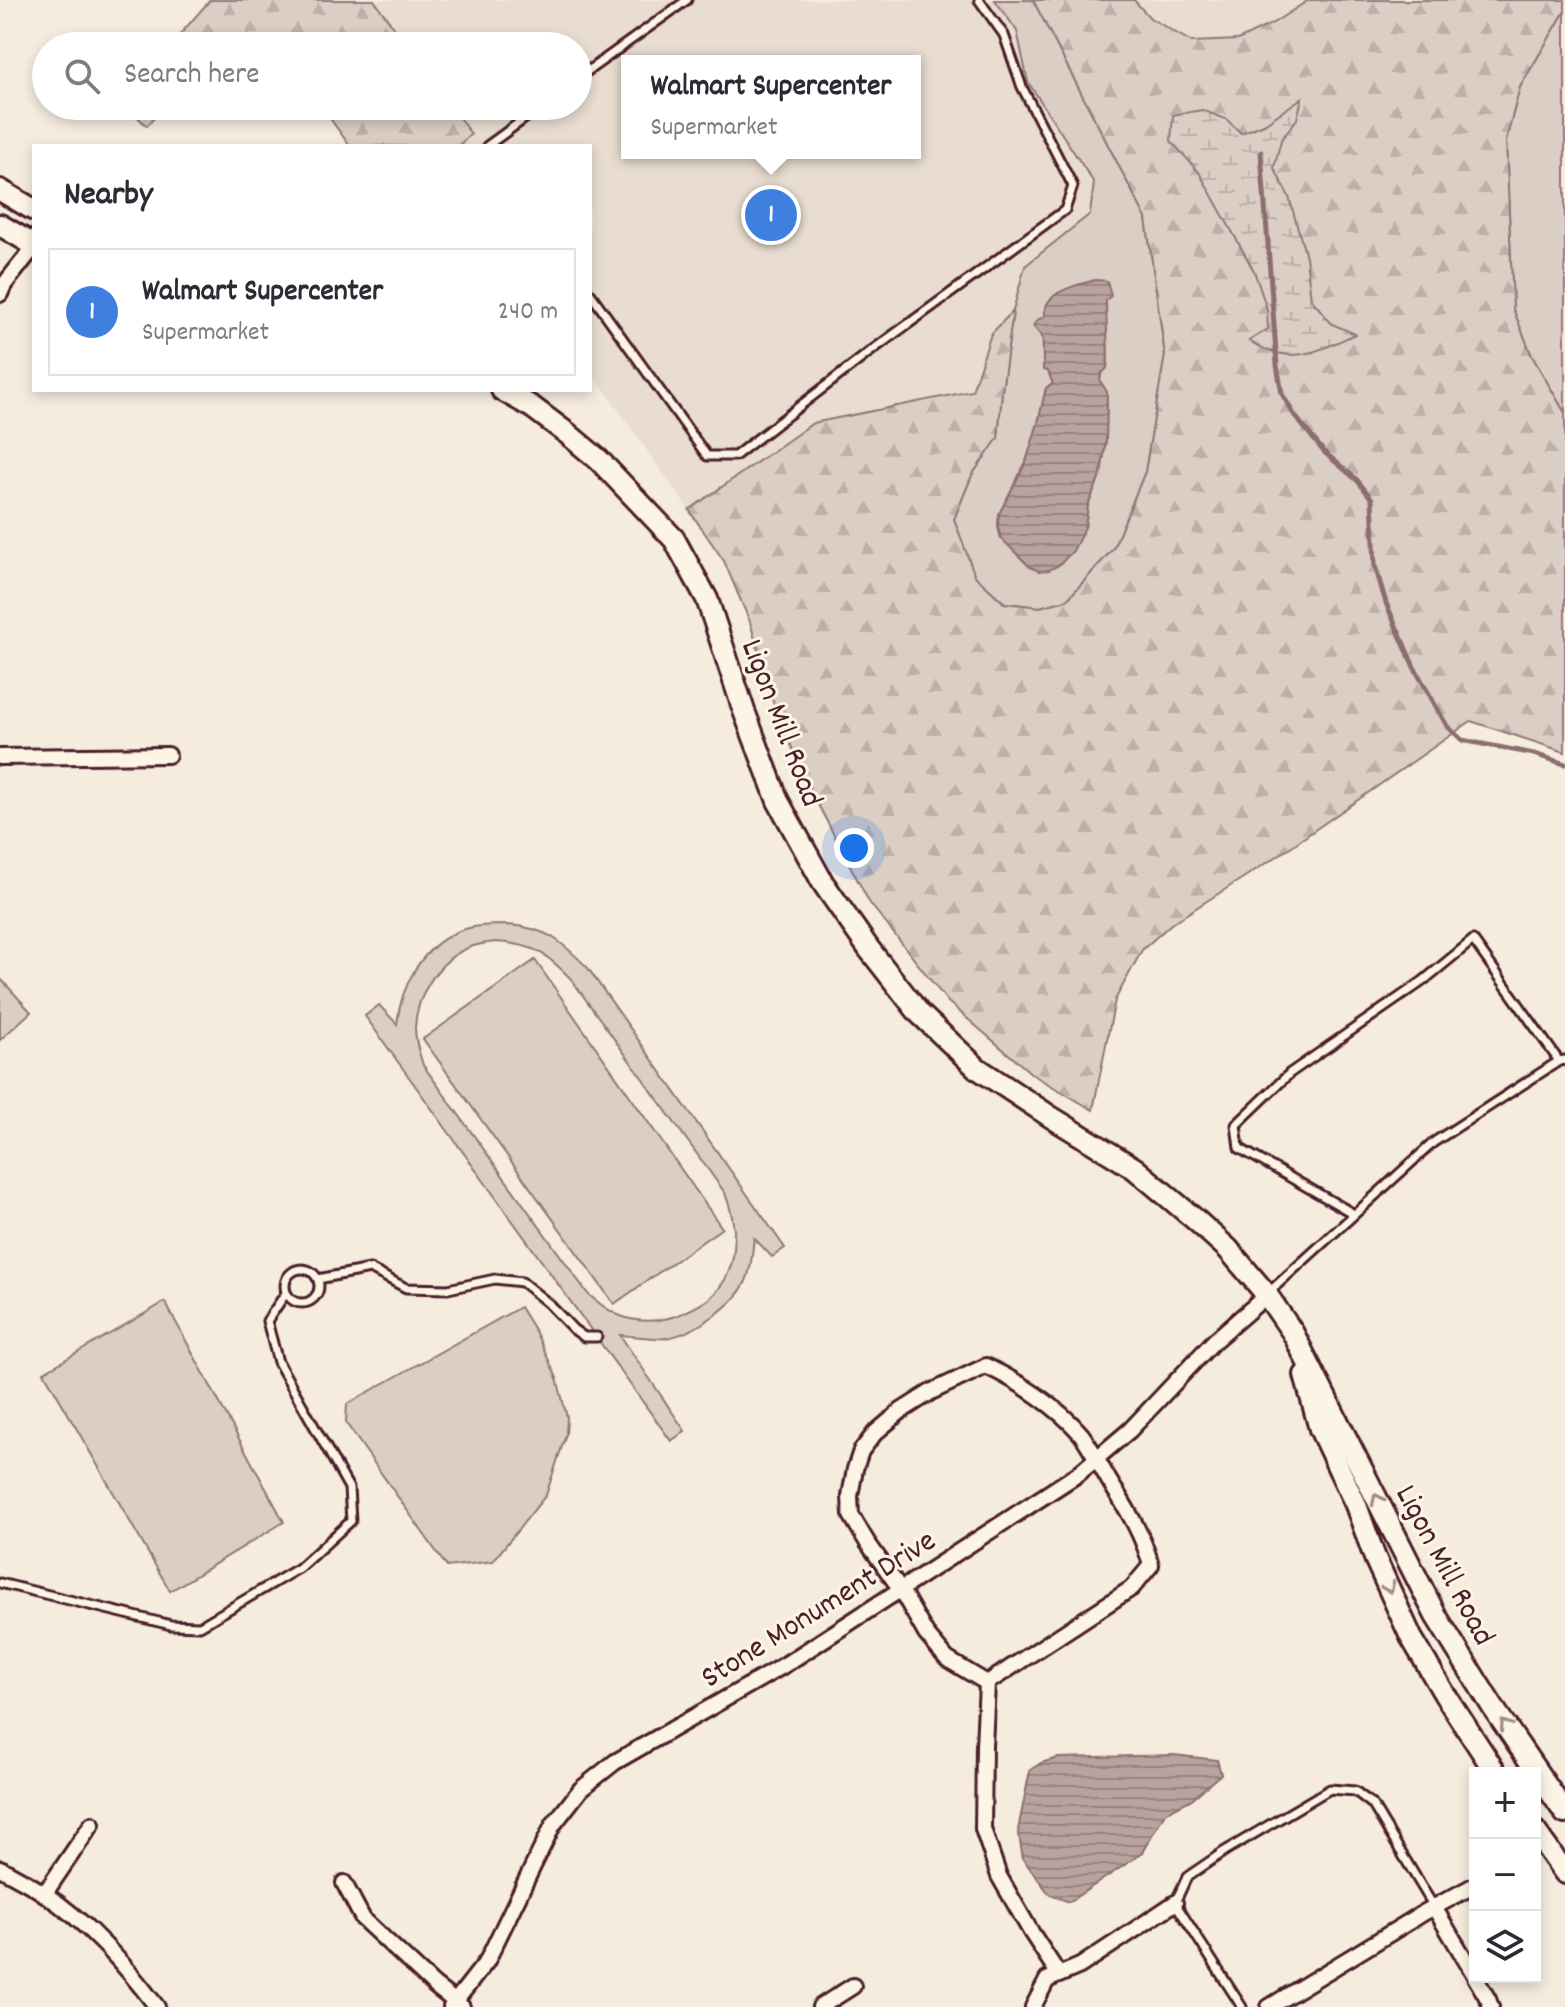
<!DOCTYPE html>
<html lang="en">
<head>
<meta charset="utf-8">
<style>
	:root { --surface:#fff; --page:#f2f2f3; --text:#2b2b33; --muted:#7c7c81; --line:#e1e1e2; --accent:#2563eb }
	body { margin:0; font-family:Dekko,sans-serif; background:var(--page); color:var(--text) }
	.controls { position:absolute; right:24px; bottom:24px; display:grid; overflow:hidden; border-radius:0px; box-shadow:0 4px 12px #0003 }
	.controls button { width:72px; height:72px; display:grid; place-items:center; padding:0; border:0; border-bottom:2px solid var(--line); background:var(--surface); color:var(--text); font:40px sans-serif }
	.you { position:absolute; left:854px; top:848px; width:28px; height:28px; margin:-20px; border:6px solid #fff; border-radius:50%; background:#1a73e8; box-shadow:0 0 0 12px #1a73e833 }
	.badge { display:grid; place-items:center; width:52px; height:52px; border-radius:50%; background:var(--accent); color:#fff; font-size:26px; font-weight:700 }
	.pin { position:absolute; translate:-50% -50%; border:4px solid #fff; box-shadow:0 2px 8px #0006 }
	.popup { position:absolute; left:621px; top:55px; width:300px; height:104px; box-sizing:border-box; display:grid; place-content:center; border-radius:0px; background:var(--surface); filter:drop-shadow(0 2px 6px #0005); font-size:26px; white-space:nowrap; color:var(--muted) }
	.popup b { font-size:30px; color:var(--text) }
	.popup::after { content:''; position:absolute; left:50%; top:100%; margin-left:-16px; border:16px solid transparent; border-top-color:var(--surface) }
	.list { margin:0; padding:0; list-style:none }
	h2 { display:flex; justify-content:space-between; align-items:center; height:104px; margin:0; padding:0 32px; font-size:34px }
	h2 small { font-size:26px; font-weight:400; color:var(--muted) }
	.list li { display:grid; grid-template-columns:52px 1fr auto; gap:24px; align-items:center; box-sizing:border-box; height:128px; margin:0 16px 16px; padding:0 16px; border:2px solid var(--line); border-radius:0px }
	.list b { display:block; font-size:30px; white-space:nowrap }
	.list p { margin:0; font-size:26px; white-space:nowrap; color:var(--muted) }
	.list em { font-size:26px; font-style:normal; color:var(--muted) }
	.icon { flex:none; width:44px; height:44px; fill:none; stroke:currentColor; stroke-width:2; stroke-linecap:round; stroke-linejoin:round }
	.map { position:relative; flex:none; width:1565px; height:2007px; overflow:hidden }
	.search { position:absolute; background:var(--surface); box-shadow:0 4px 12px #0003; left:32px; top:32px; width:560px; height:88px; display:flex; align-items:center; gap:20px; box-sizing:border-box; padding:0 28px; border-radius:44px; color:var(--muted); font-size:30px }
	.panel { position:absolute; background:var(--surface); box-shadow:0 4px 12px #0003; left:32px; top:144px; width:560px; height:248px; border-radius:0px }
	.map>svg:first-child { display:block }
	.built { fill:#e8ddd0; fill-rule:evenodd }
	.green { fill:#dbcec4; stroke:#927678; stroke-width:2; fill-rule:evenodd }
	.forest { fill:url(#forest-firs); stroke:#927678; stroke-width:2 }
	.wetland { fill:url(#wetland-marsh); stroke:#927678; stroke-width:2 }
	.water { fill:url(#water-rules); stroke:#8c6e70; stroke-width:2 }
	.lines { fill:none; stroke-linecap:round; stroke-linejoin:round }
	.stream { stroke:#8c6e70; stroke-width:5 }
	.service-casing { stroke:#4a1f2b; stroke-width:13 }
	.minor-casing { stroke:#4a1f2b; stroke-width:20 }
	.secondary-casing { stroke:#4a1f2b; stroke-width:26 }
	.service { stroke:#fcf5e5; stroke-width:7 }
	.minor { stroke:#fcf5e5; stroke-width:14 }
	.secondary { stroke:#fcf5e5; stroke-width:20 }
	.oneway { stroke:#a38a88 }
	.labels { text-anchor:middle; stroke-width:6; stroke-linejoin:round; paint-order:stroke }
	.street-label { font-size:32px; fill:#4a1f2b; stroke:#fcf5e5 }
</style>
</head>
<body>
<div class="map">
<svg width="1565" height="2007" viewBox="0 0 1565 2007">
	<defs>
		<pattern id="forest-firs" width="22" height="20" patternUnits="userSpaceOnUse" patternTransform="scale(2)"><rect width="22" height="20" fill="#dbcec4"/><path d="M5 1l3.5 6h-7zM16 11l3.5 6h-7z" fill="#bdb0a9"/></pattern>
		<pattern id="wetland-marsh" width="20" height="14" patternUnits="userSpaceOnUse" patternTransform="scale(2)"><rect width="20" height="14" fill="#dbcec4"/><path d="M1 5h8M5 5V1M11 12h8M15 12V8" fill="none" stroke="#bdb0a9"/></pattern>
		<pattern id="water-rules" width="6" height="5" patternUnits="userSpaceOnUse" patternTransform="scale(2)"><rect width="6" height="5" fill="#b8a39e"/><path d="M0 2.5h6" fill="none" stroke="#988481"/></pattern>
	</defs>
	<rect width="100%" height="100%" fill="#f5ecde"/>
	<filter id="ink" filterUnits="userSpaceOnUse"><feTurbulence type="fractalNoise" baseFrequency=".0125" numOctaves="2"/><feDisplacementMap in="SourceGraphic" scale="16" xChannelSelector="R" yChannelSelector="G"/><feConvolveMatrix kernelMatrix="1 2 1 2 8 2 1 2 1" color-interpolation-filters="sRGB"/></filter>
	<g filter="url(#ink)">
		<!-- built -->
		<path class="built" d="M327,0h982l-36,23 -183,191 -65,52 -12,45 -22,23 -19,57 -159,32 -124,87 -99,-140v-224h-159l-29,-40h176v-60h-218zM627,61h288v92h-288z"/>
		<!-- green -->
		<path class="green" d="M995,0h38l113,218 19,137 -20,117 -32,77 -46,51 -27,7 -35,-4 -30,-26 -21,-58 18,-44 26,-37 4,-47 11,-80 12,-45 65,-52 4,-31 -66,-101 -11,-51zM1096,280l10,19v29l2,26 -1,14 -6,6 -1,7 7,12 -1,47 -5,34 -13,31 -3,22 -55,40 -29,-29 -3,-11 1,-13 27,-52 12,-39 8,-35 7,-4 -5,-13 -5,-2c0,-56 -9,-74 53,-89z
			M1565,11v402l-33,-57 -19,-47 -7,-169 14,-53z
			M508,925c39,3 52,15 79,42l198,281 -13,9 -18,-19c-2,14 -2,30 -8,43 -11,25 -55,54 -81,57 -15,1 -31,-2 -45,-3l65,96 -14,10 -306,-425 14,-11 18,19c4,-38 24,-77 62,-93 15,-6 33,-6 49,-6zM495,942c38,2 50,10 76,37l154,214c13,34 16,77 -14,104 -7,6 -17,11 -26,15 -16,8 -37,11 -55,7 -17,-4 -29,-14 -42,-25l-165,-229c-4,-12 -8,-24 -8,-37 1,-33 24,-69 55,-81 8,-3 17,-4 25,-5z
			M535,960l187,268 -108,76 -191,-265z
			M0,978l31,34 -31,28z
			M165,1302l119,220 -114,69 -126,-219z
			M520,1307l16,26 21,45 10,39 -1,17 -20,61 -53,66 -46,6 -101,-144 1,-19z"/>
		<!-- forest -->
		<path class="forest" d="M210,0h164l33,46h-237z
			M1033,0h101l16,18 42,24 46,-2 35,-17 36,-23h256v11l-45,76 -14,53 7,169 19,47 33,57v339l-94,-31 -192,134 -108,69 -29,26 -27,50 -22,110 -60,-35 -85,-73 -79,-100 -58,-111 -36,-82 -25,-87 -26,-61 -35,-51 124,-87 159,-32 19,-57 22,-23 -11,80 -4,47 -26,37 -18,44 21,57 29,27 36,4 27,-7 46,-51 32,-77 20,-117 -19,-137z
			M126,106h38l-17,20z
			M321,106h130l20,28 -13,12h-108z"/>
		<!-- wetland -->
		<path class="wetland" d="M1302,98l-5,21 -16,21 -7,28 15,29 17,60 5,42 21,25 23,10c-40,19 -64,32 -106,7l19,-12 -1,-20 -13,-38 -55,-99 -28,-31 2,-26 29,-5 24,9 15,14 23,-9z"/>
		<!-- water -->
		<path class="water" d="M1096,280l11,1 4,15 -5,4c0,23 3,46 1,68l-6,6 -1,7 7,11 -1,48 -5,34 -13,31 -3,22 -12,24 -14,14 -10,5 -10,1 -9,-4 -29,-29 -3,-11 1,-13 27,-52 12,-39 8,-35 7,-4 -5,-13 -5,-1v-32l-10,-12 4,-6 7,-3c1,-4 1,-9 3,-13 8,-15 34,-20 49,-24z
			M1174,1755l43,5 4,14 -29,25 -27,14 -24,41 -72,48 -19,-7 -27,-36 -5,-29 12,-60 11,-7 17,-5z"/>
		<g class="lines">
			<!-- stream -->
			<path class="stream" d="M1261,152l16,213 5,29 13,22 29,36 33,28 15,19 3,67 11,37 28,64 33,59 15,14 72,14 31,10"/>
			<!-- service casing -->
			<g class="service-casing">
				<path id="service" d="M578,78l109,-78
					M487,146l55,-40
					M590,293l117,163h28l136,-105 194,-141 8,-24 -51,-99 -18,-52 -25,-35
					M1354,1214l-115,-66 -3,-23 54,-52 133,-92 50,-41 86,121
					M285 1286a17 17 0 1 1 34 0a17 17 0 1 1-34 0Z
					M318,1279l52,-10 36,19 42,1 47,-10 27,3 26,21 25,26 11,8h13
					M1268,1293l166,-151 125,-81 6,-1
					M0,1583l171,42 29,1 99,-58 52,-47 -2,-33 -71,-126 -11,-41 19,-28
					M1242,2007l-67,-104 12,-26 38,-26 105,-62 25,2 17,13 62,103"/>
			</g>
			<!-- minor casing -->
			<g class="minor-casing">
				<path id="minor" d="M0,294l4,-9 30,-38
					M0,757l168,-2
					M987,1683l145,-95 19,-23c-8,-29 -22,-53 -38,-78 -11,-17 -20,-37 -32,-53 -23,-27 -63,-53 -95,-68l-55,26 -30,19 -26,22 -14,18 -6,18 -5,27 1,19 16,27 34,48 25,44 21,25 40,24 -3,63 -1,83 16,47 32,56 28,43
					M0,1868c14,8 29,15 43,25 45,29 82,72 114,114
					M344,1883l19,36 72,67 27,21
					M45,1893l47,-69
					M1434,1907l41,69
					M1475,1977l13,22 3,8
					M451,2007l36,-46 66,-136 28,-36 34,-27 171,-98 292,-190 52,-44 84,-89 53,-46
					M820,2007l33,-21
					M1033,2007l14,-27 33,-14 95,-63
					M1269,2007l156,-95 50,-27"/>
			</g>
			<!-- secondary casing -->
			<g class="secondary-casing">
				<path id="secondary" d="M0,190l34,20
					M0,225l34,20
					M502,390l30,17 36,27 31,26 75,79 33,60 37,112 34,90 45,82 46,66 50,64 58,55 74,49 83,51 63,53 31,28 39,46 26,38 143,283 56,90 73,107
					M1305,1375l15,54 36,76 19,53 36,79 34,58 51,78
					M1535,1831l30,42"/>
			</g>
			<!-- service -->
			<use href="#service" class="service"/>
			<!-- minor -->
			<use href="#minor" class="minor"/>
			<!-- secondary -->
			<use href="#secondary" class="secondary"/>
		</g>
		<!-- one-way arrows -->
		<defs><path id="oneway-chevron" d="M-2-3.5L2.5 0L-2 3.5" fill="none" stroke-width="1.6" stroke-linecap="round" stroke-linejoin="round" transform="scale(2)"/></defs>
		<g class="oneway">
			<use href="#oneway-chevron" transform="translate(1377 1499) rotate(-116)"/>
			<use href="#oneway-chevron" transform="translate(1389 1588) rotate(66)"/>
			<use href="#oneway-chevron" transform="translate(1505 1725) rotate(-124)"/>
		</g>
	</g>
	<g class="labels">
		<!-- street labels -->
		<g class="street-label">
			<text transform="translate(784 722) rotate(69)" y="11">Ligon Mill Road</text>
			<text transform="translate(1447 1564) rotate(62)" y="11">Ligon Mill Road</text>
			<text transform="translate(817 1607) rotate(-32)" y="11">Stone Monument Drive</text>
		</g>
	</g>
</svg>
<div class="controls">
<button>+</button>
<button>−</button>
<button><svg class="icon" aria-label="layers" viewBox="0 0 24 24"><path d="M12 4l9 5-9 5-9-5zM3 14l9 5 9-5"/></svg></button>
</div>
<div class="you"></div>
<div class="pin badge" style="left:771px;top:215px;background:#3f7fe0">1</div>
<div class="popup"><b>Walmart Supercenter</b>Supermarket</div>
<div class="search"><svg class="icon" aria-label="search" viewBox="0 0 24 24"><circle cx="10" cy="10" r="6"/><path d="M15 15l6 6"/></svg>Search here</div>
<section class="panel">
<h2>Nearby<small></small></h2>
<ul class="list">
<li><span class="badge" style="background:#3f7fe0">1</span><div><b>Walmart Supercenter</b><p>Supermarket</p></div><em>240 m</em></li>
</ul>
</section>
</div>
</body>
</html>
